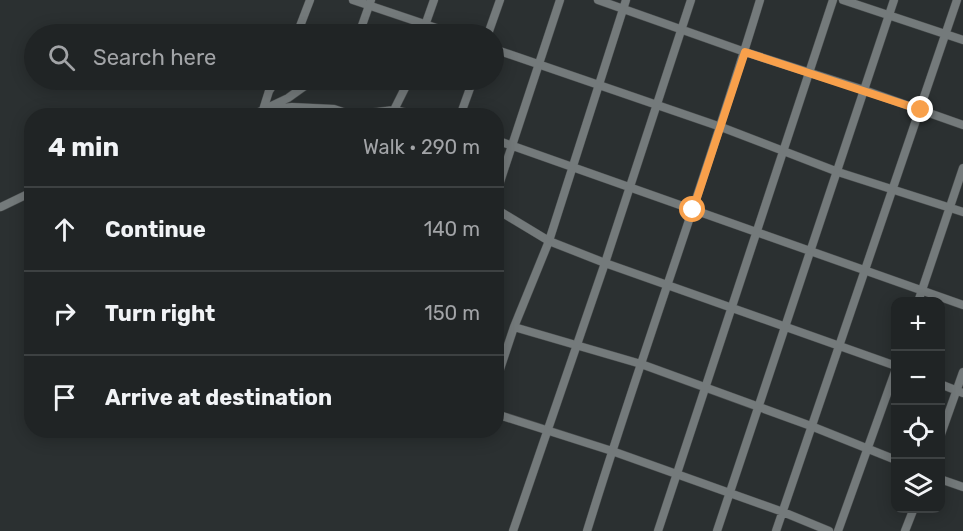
<!DOCTYPE html>
<html lang="en">
<head>
<meta charset="utf-8">
<style>
	:root { --surface:#202425; --page:#282c2d; --text:#f1f3f6; --muted:#a2a4a7; --line:#3d4142 }
	body { margin:0; font-family:Rubik,sans-serif; background:var(--page); color:var(--text) }
	.controls { position:absolute; right:18px; bottom:18px; display:grid; overflow:hidden; border-radius:12px; box-shadow:0 3px 15px #0003 }
	.controls button { width:54px; height:54px; display:grid; place-items:center; padding:0; border:0; border-bottom:2px solid var(--line); background:var(--surface); color:var(--text); font:30px sans-serif }
	.stop { position:absolute; width:18px; height:18px; margin:-14px; border:4px solid #f8a04b; border-radius:50%; background:#fff }
	.stop.end { background:#f8a04b; border-color:#fff; box-shadow:0 2px 6px #0008 }
	.list { margin:0; padding:0; list-style:none }
	h2 { display:flex; justify-content:space-between; align-items:center; height:78px; margin:0; padding:0 24px; font-size:26px }
	h2 small { font-size:20px; font-weight:400; color:var(--muted) }
	.list li { display:grid; grid-template-columns:39px 1fr auto; gap:18px; align-items:center; box-sizing:border-box; height:84px; padding:0 24px; border-top:2px solid var(--line) }
	.list b { display:block; font-size:22px; white-space:nowrap }
	.list em { font-size:20px; font-style:normal; color:var(--muted) }
	.icon { flex:none; width:33px; height:33px; fill:none; stroke:currentColor; stroke-width:2; stroke-linecap:round; stroke-linejoin:round }
	.map { position:relative; flex:none; width:963px; height:531px; overflow:hidden }
	.search { position:absolute; background:var(--surface); box-shadow:0 3px 15px #0003; left:24px; top:24px; width:480px; height:66px; display:flex; align-items:center; gap:15px; box-sizing:border-box; padding:0 21px; border-radius:33px; color:var(--muted); font-size:22px }
	.panel { position:absolute; background:var(--surface); box-shadow:0 3px 15px #0003; left:24px; top:108px; width:480px; height:330px; border-radius:24px }
	.map>svg:first-child { display:block }
	.lines { fill:none; stroke-linecap:round; stroke-linejoin:round }
	.minor-casing { stroke:#4a4e4f; stroke-width:9 }
	.minor { stroke:#747a7b; stroke-width:8 }
	.route { stroke:#f8a04b; stroke-width:8 }
</style>
</head>
<body>
<div class="map">
<svg width="963" height="531" viewBox="0 0 963 531">
	<rect width="100%" height="100%" fill="#2b3031"/>
	<g class="lines">
		<!-- minor casing -->
		<g class="minor-casing">
			<path id="minor" d="M353,0l101,34
				M598,0l147,52 119,38 99,35
				M843,0l120,40
				M297,34l13,-34
				M359,34l12,-34
				M422,34l12,-34
				M488,34l12,-34
				M494,49l227,78 117,45 125,40
				M269,107l19,-9 21,-15 27,-3
				M263,110l6,-19 7,-11
				M394,110l15,-30
				M251,116l12,-6 29,-3 42,2 18,6 42,-5 27,6
				M460,116l13,-36
				M496,140l467,165
				M496,194l64,-194
				M1,207l31,-15
				M496,209l53,32 56,22 291,103
				M918,302l45,-134
				M514,327l127,37 170,62 85,34
				M496,381l18,-54 35,-86 77,-241
				M940,384l23,9
				M496,414l116,37 171,61 46,19
				M940,437l23,-65
				M940,479l23,8
				M513,531l92,-268 86,-263
				M587,531c55,-178 119,-353 173,-531
				M658,531l175,-531
				M717,531l177,-531
				M776,531l181,-531
				M838,531l58,-162
				M905,531l9,-23"/>
		</g>
		<!-- minor -->
		<use href="#minor" class="minor"/>
	</g>
	<g class="lines">
		<!-- route -->
		<path class="route" d="M693,210l52,-158 176,58"/>
	</g>
</svg>
<div class="controls">
<button>+</button>
<button>−</button>
<button><svg class="icon" aria-label="locate" viewBox="0 0 24 24"><circle cx="12" cy="12" r="6"/><path d="M12 2v4M12 18v4M2 12h4M18 12h4"/></svg></button>
<button><svg class="icon" aria-label="layers" viewBox="0 0 24 24"><path d="M12 4l9 5-9 5-9-5zM3 14l9 5 9-5"/></svg></button>
</div>
<div class="stop" style="left:693px;top:210px"></div>
<div class="stop end" style="left:921px;top:110px"></div>
<div class="search"><svg class="icon" aria-label="search" viewBox="0 0 24 24"><circle cx="10" cy="10" r="6"/><path d="M15 15l6 6"/></svg>Search here</div>
<section class="panel">
<h2>4 min<small>Walk · 290 m</small></h2>
<ul class="list">
<li><svg class="icon" aria-label="ahead" viewBox="0 0 24 24"><path d="M12 20V5M6 11l6-6 6 6"/></svg><div><b>Continue</b></div><em>140 m</em></li>
<li><svg class="icon" aria-label="right" viewBox="0 0 24 24"><path d="M7 20v-9h11M14 6l5 5-5 5"/></svg><div><b>Turn right</b></div><em>150 m</em></li>
<li><svg class="icon" aria-label="arrive" viewBox="0 0 24 24"><path d="M6 21V4h12l-3 4 3 4H6"/></svg><div><b>Arrive at destination</b></div></li>
</ul>
</section>
</div>
</body>
</html>
